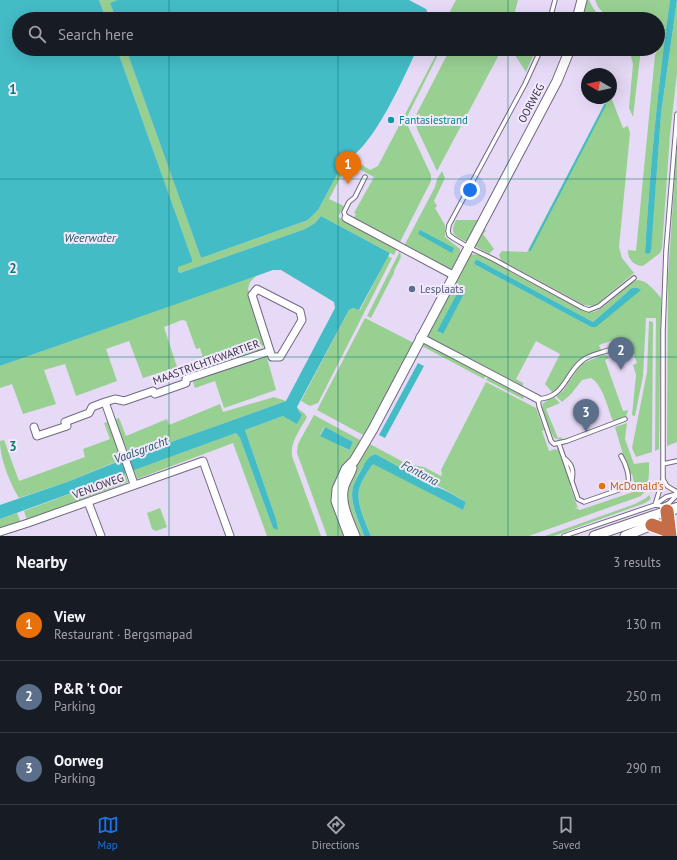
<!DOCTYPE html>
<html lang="en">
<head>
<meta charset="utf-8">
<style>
	:root { --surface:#171b24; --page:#242831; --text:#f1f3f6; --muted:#9ea1a6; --line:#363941; --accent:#1a73e8 }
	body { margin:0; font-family:"PT Sans",sans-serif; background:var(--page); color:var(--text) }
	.compass { position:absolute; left:581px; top:68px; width:36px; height:36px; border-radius:50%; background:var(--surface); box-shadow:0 4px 16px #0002; rotate:279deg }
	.you { position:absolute; left:470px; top:190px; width:14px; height:14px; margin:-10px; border:3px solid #fff; border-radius:50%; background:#1a73e8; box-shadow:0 0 0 6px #1a73e833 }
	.badge { display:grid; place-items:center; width:26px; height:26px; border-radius:50%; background:var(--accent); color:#fff; font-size:13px; font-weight:700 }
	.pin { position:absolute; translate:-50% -33px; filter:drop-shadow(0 1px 2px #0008) }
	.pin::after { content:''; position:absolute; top:21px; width:14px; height:12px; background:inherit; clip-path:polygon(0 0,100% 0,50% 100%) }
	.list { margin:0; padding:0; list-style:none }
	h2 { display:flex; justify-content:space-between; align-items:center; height:52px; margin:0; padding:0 16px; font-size:17px }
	h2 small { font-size:13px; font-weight:400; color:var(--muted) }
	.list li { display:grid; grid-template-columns:26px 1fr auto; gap:12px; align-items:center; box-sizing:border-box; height:72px; padding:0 16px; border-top:1px solid var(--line) }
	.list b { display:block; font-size:15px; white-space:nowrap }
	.list p { margin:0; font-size:13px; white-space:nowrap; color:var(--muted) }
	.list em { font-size:13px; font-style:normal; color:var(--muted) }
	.icon { flex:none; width:22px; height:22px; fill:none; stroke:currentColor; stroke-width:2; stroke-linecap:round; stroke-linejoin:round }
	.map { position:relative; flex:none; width:677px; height:536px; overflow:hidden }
	.search { position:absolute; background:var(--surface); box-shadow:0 4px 16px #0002; left:12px; right:12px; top:12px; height:44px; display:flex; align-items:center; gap:10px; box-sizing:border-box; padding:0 14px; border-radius:22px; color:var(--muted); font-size:15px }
	.sheet { height:268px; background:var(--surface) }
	nav { display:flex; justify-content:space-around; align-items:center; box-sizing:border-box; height:56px; border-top:1px solid var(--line); background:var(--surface); font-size:11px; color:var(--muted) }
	nav a { display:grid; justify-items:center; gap:2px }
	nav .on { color:var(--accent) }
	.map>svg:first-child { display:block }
	.green { fill:#98d092; fill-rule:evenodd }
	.water { fill:#44bcc6 }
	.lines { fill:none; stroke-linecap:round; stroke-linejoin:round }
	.stream { stroke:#44bcc6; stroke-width:2 }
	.service-casing { stroke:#736981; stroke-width:5.5 }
	.minor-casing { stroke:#736981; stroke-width:9 }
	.tertiary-casing { stroke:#736981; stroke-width:11 }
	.secondary-casing { stroke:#736981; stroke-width:12 }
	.motorway-casing { stroke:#fff; stroke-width:15 }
	.service { stroke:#fff; stroke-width:3.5 }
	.minor { stroke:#fff; stroke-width:7 }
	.tertiary { stroke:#fff; stroke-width:9 }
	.secondary { stroke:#fff; stroke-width:10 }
	.motorway { stroke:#c56c48; stroke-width:13 }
	.grid { fill:none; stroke:#0f766e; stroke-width:1; stroke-opacity:0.55 }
	.culture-dot { fill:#0f9aa8; stroke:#f2e9ff; stroke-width:1.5 }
	.service-dot { fill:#5c6f8a; stroke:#f2e9ff; stroke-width:1.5 }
	.food-dot { fill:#e8710a; stroke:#f2e9ff; stroke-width:1.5 }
	.labels { text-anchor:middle; stroke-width:4; stroke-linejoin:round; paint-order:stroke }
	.street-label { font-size:11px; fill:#37323d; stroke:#f2e9ff }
	.culture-label { font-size:11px; fill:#0d838f; stroke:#f2e9ff; text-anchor:start }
	.service-label { font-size:11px; fill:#4e5e75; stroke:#f2e9ff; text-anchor:start }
	.food-label { font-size:11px; fill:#c56008; stroke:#f2e9ff; text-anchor:start }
	.water-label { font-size:12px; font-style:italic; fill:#26595d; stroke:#f2e9ff }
	.grid-label { font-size:13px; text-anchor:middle; font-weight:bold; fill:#0f766e; stroke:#f2e9ff; stroke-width:4; stroke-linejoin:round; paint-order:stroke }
</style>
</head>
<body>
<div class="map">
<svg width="677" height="536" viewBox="0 0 677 536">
	<rect width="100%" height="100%" fill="#e6daf6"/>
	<!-- green -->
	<path class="green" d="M99,0h18l-7,3 6,16h-10z
		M456,0h62l-5,19h-58l-7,-4z
		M585,0h4l4,8 9,11h-22z
		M595,0h75c-12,84 -20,168 -25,253l2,1 5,-22 9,-118 16,-114v73l-7,61 -8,114 -2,5 -17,13c-9,0 -16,-8 -15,-16l8,1 19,-196 3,-6v-30h-49l-11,-12z
		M117,49h9l75,209 107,-38 10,-10 27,-50 6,-2 19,12 8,-4 61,-117h2l-34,68v7l24,51v6l-32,63 -46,-25 3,-5 -2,-1 20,-36 -26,-14 -19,36 15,7 -6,11 59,31 -3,7 -73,-39 -6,7 -10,6 -125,44 -2,-2v-4l14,-8z
		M449,49h53l-65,122 -19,-40 -3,-9 1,-7 32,-62z
		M511,49h25l-10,23z
		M629,49h12l-8,68 -4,-9 4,-44z
		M611,97l12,31 5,-2 2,7 -11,114 3,11 12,15 -37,31 -4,2 -9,-1 -83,-45 -2,-5 3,-4 25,1 81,-154h3z
		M677,142v300l-10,4 1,-168z
		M442,171l3,7 -11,23 3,5 -2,2 10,17v12l15,12v4l-8,16 -7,-1 -41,-22 31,-59 2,-8z
		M456,220h24l-13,22c-12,-6 -18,-7 -11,-22z
		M483,226l3,5 -3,3 11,15 -5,5 -16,-9z
		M400,251l1,6 -7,14v2l-23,45 -4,-2z
		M470,254l10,1 101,55c4,1 8,3 12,2 12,-3 30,-25 44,-32 10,0 18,11 24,18l-2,151 -4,2 1,-133h-10l-3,58 -8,40 -3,-1 4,-40 -3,-10 4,-2 -9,-23 -4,1 -2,-4 -23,8 2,5c-9,3 -19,6 -25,13 -9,9 -12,23 -24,29l-7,-8 15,-30 -24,-13 -20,38 7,4v3l-1,1 -86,-44 -9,-8zM476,259l117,63 39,-34 -41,39 -117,-63zM459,292l5,2 -22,40 -5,-3z
		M388,256l4,2 -74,145 -8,3 -9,-5 48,-91 4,-2 7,2z
		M257,275l-7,7 -2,7 16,54 -3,7 -70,25 -1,-6 15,-5 -5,-16 -4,1 -10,-28 -4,-1 -18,7 13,40 -34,11 -14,-37 -23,8 11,32 -41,15 -11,-32 -21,6 12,34 -33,10 -11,-30 -12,4v-22z
		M365,318l49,25 -49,93 -48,-26z
		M649,321l4,1 -1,130 -16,5 -4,-9 15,-76z
		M422,344h4l60,31 -2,4 -64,-34z
		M262,355l5,3 9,32 -52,18 -9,-27 -20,7 -3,-9z
		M603,355h3l3,3 -4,2 18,51 5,-1 -2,7 -13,4c-5,-12 -10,-36 -22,-43l-9,2 -11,14 -9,8 -6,-6 7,-5 18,-27z
		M489,376l36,19 -2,4 -37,-19z
		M486,382l50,26 8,22 -2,1 7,20 7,-2 1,2v-3l2,-1 13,37 -2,2 8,22 -4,-1 6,3 56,-19 -4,-17 -3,1 -14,-48 12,-4 -2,16 9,25 15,-2c0,10 1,26 -8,34l-112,40h-158c-5,-14 -15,-32 -12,-47 3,-9 9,-17 14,-26l90,47 3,-8 -22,-13 -71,-35c-11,13 -25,32 -20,50 2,11 7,21 11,32h-7l-12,-33 3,-22 20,-38 39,21 17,3 17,9 1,-3 -1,-3z
		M274,397l12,4 -157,56h-1l-15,-37 6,-2 7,18 41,-17 2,6 51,-21 3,8z
		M554,397l6,6 -14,6 12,29 3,-1 1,2 -2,1 -6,-2 -2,-4 -10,-24 1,-7z
		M297,408l7,5 3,4c-7,13 -17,25 -15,39l29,80h-54l-34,-93 -96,36 -3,-9 102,-37 4,5 33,90 3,-9 -31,-89 38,-14 17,-3z
		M314,415l48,26 -15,24 -1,71h-19l-30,-83 1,-9zM324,427l29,15 -5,8 -28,-15z
		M110,421l10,39 -53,22 -48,16c-9,-15 -19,-39 -19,-57l4,-1 15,41 66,-24 -2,-8 27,-10 -6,-16z
		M125,473l3,9 -101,38 -3,-9z
		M649,495l2,4 -6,4 -91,33h-9l90,-32 11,-6z
		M160,508l7,19 -11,4 -4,-2 -5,-16z
		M17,513l4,10 -21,7v-11z"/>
	<!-- water -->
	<path class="water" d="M0,0h99l7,19h-87v30h98l75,210v3l-14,5v4l2,2 125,-44 10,-6 6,-7 69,37 -31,57 -6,-2 -4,2 -52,97 3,6 2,2 -5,9 -14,-8 -38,14 31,89 2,11 -5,-2 -33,-90 -4,-5 -236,86v-14l67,-23 62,-25 157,-56 49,-93 -1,-6 -53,-32h-8l-273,96z
		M117,0h292l17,9 1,2v8h-311l-6,-16z
		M670,0h7l-16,114 -10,137 -1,2 -3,1 -2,-1c5,-85 13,-169 25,-253z
		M126,49h291c-12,26 -45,102 -72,111l-27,50 -10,10 -107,38z
		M420,230l34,18 -2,5 -34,-19z
		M476,259l117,63 39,-34h5l4,2 -45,37h-5l-117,-63z
		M458,292l6,2 -21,40 -6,-3z
		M418,363l6,3 -39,72 -6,-3z
		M325,427l28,15 -4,8 -29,-14z
		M375,454l61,33c11,3 20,10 30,15l-3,8 -90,-46c-5,7 -11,16 -14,25 -3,15 7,34 12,47h-7c-5,-15 -15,-33 -11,-49 2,-7 6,-13 10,-20 2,-5 7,-12 12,-13z"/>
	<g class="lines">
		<!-- stream -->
		<path class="stream" d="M530,250l75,-145"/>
		<!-- service casing -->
		<g class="service-casing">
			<path id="service" d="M550,19l5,-19
				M541,49l-16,35 -76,141 -1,6 1,4 4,3 15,9 25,12 90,49 6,2 10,-4 35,-28
				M346,218l-2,-6 5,-10 6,-5 10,-20
				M609,350c-8,3 -20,5 -26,10 -18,13 -18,38 -45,39l1,7 12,35 3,3 13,-3 58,-22
				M559,444l19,55 6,3 43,-15c4,-9 -1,-23 -6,-31
				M564,458c8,6 10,12 8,22
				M663,464l14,-3
				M663,479l4,7 10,6
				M655,505l8,-26v-148l3,-80 11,-137
				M655,505l7,1 7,-3
				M667,509l2,-6 8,-8
				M564,536l91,-31 11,-8 11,-3"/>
		</g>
		<!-- minor casing -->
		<g class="minor-casing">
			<path id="minor" d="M346,218l107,57
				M257,289l43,22 2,9 -22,37h-8l-2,-6 -18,-56z
				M420,337l118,62
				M105,402l29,82
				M34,427l3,9 30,-10 -2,-4 24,-9 3,-6 13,-5 10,-3 9,2 29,-10 2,3 31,-11v-4l84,-28
				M88,502l13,34
				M0,532l28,-9 175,-62 27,75"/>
		</g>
		<!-- tertiary casing -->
		<g class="tertiary-casing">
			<path id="tertiary" d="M577,19l5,-19
				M352,468c-2,6 -6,12 -8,18 -5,16 5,35 11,50
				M349,536l-13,-35 1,-12 9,-20 8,-8 19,-32 184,-348 13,-32
				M594,536l73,-25
				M625,536l32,-13"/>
		</g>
		<!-- secondary casing -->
		<g class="secondary-casing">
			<path id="secondary" d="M667,511l10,-3"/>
		</g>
		<!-- motorway casing -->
		<g class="motorway-casing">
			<path id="motorway" d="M667,511l3,25
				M652,525l14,5 3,3"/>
		</g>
		<!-- service -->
		<use href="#service" class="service"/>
		<!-- minor -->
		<use href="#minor" class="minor"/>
		<!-- tertiary -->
		<use href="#tertiary" class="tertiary"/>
		<!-- secondary -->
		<use href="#secondary" class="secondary"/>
		<!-- motorway -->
		<use href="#motorway" class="motorway"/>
	</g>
	<!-- grid -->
	<path class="grid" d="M169,0v19M338,0v19M508,0v19M169,49v487M338,49v487M508,49v487M0,179h677M0,357h677"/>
	<!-- markers -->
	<circle class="culture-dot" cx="391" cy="120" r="4"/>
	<circle class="service-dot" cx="412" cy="289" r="4"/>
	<circle class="food-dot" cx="602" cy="486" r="4"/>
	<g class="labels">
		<!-- street labels -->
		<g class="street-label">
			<text transform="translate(531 103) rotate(-62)" y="4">OORWEG</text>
			<text transform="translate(206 362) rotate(-20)" y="4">MAASTRICHTKWARTIER</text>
			<text transform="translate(98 486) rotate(-20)" y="4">VENLOWEG</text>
		</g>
		<!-- culture labels -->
		<g class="culture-label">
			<text x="399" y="124">Fantasiestrand</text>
		</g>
		<!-- service labels -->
		<g class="service-label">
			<text x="420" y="293">Lesplaats</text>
		</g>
		<!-- food labels -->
		<g class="food-label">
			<text x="610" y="490">McDonald's</text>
		</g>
		<!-- water labels -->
		<g class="water-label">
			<text x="90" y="242">Weerwater</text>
			<text transform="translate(141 450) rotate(-20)" y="4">Vaalsgracht</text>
			<text transform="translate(420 473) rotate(28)" y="4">Fontana</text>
		</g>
	</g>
	<g class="grid-label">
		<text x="13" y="94">1</text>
		<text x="13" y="273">2</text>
		<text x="13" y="451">3</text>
	</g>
</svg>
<svg class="compass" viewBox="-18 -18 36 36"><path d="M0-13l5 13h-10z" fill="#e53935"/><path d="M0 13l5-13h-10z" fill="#9ea1a6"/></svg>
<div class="you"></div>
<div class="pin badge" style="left:348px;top:184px;background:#e8710a">1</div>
<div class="pin badge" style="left:621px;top:370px;background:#5c6f8a">2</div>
<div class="pin badge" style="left:586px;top:432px;background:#5c6f8a">3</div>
<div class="search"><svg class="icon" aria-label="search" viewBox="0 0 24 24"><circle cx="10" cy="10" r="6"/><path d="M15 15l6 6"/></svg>Search here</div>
</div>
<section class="sheet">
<h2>Nearby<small>3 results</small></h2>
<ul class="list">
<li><span class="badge" style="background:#e8710a">1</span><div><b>View</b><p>Restaurant · Bergsmapad</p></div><em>130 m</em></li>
<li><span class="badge" style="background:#5c6f8a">2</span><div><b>P&amp;R 't Oor</b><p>Parking</p></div><em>250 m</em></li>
<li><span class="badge" style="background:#5c6f8a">3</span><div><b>Oorweg</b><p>Parking</p></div><em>290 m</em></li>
</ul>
</section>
<nav>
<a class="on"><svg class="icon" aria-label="map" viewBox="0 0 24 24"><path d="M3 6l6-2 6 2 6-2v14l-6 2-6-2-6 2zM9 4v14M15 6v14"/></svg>Map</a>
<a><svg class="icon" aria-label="directions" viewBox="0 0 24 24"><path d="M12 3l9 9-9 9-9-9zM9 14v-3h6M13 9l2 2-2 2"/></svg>Directions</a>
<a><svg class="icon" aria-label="saved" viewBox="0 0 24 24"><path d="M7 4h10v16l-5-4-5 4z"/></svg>Saved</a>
</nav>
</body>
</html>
